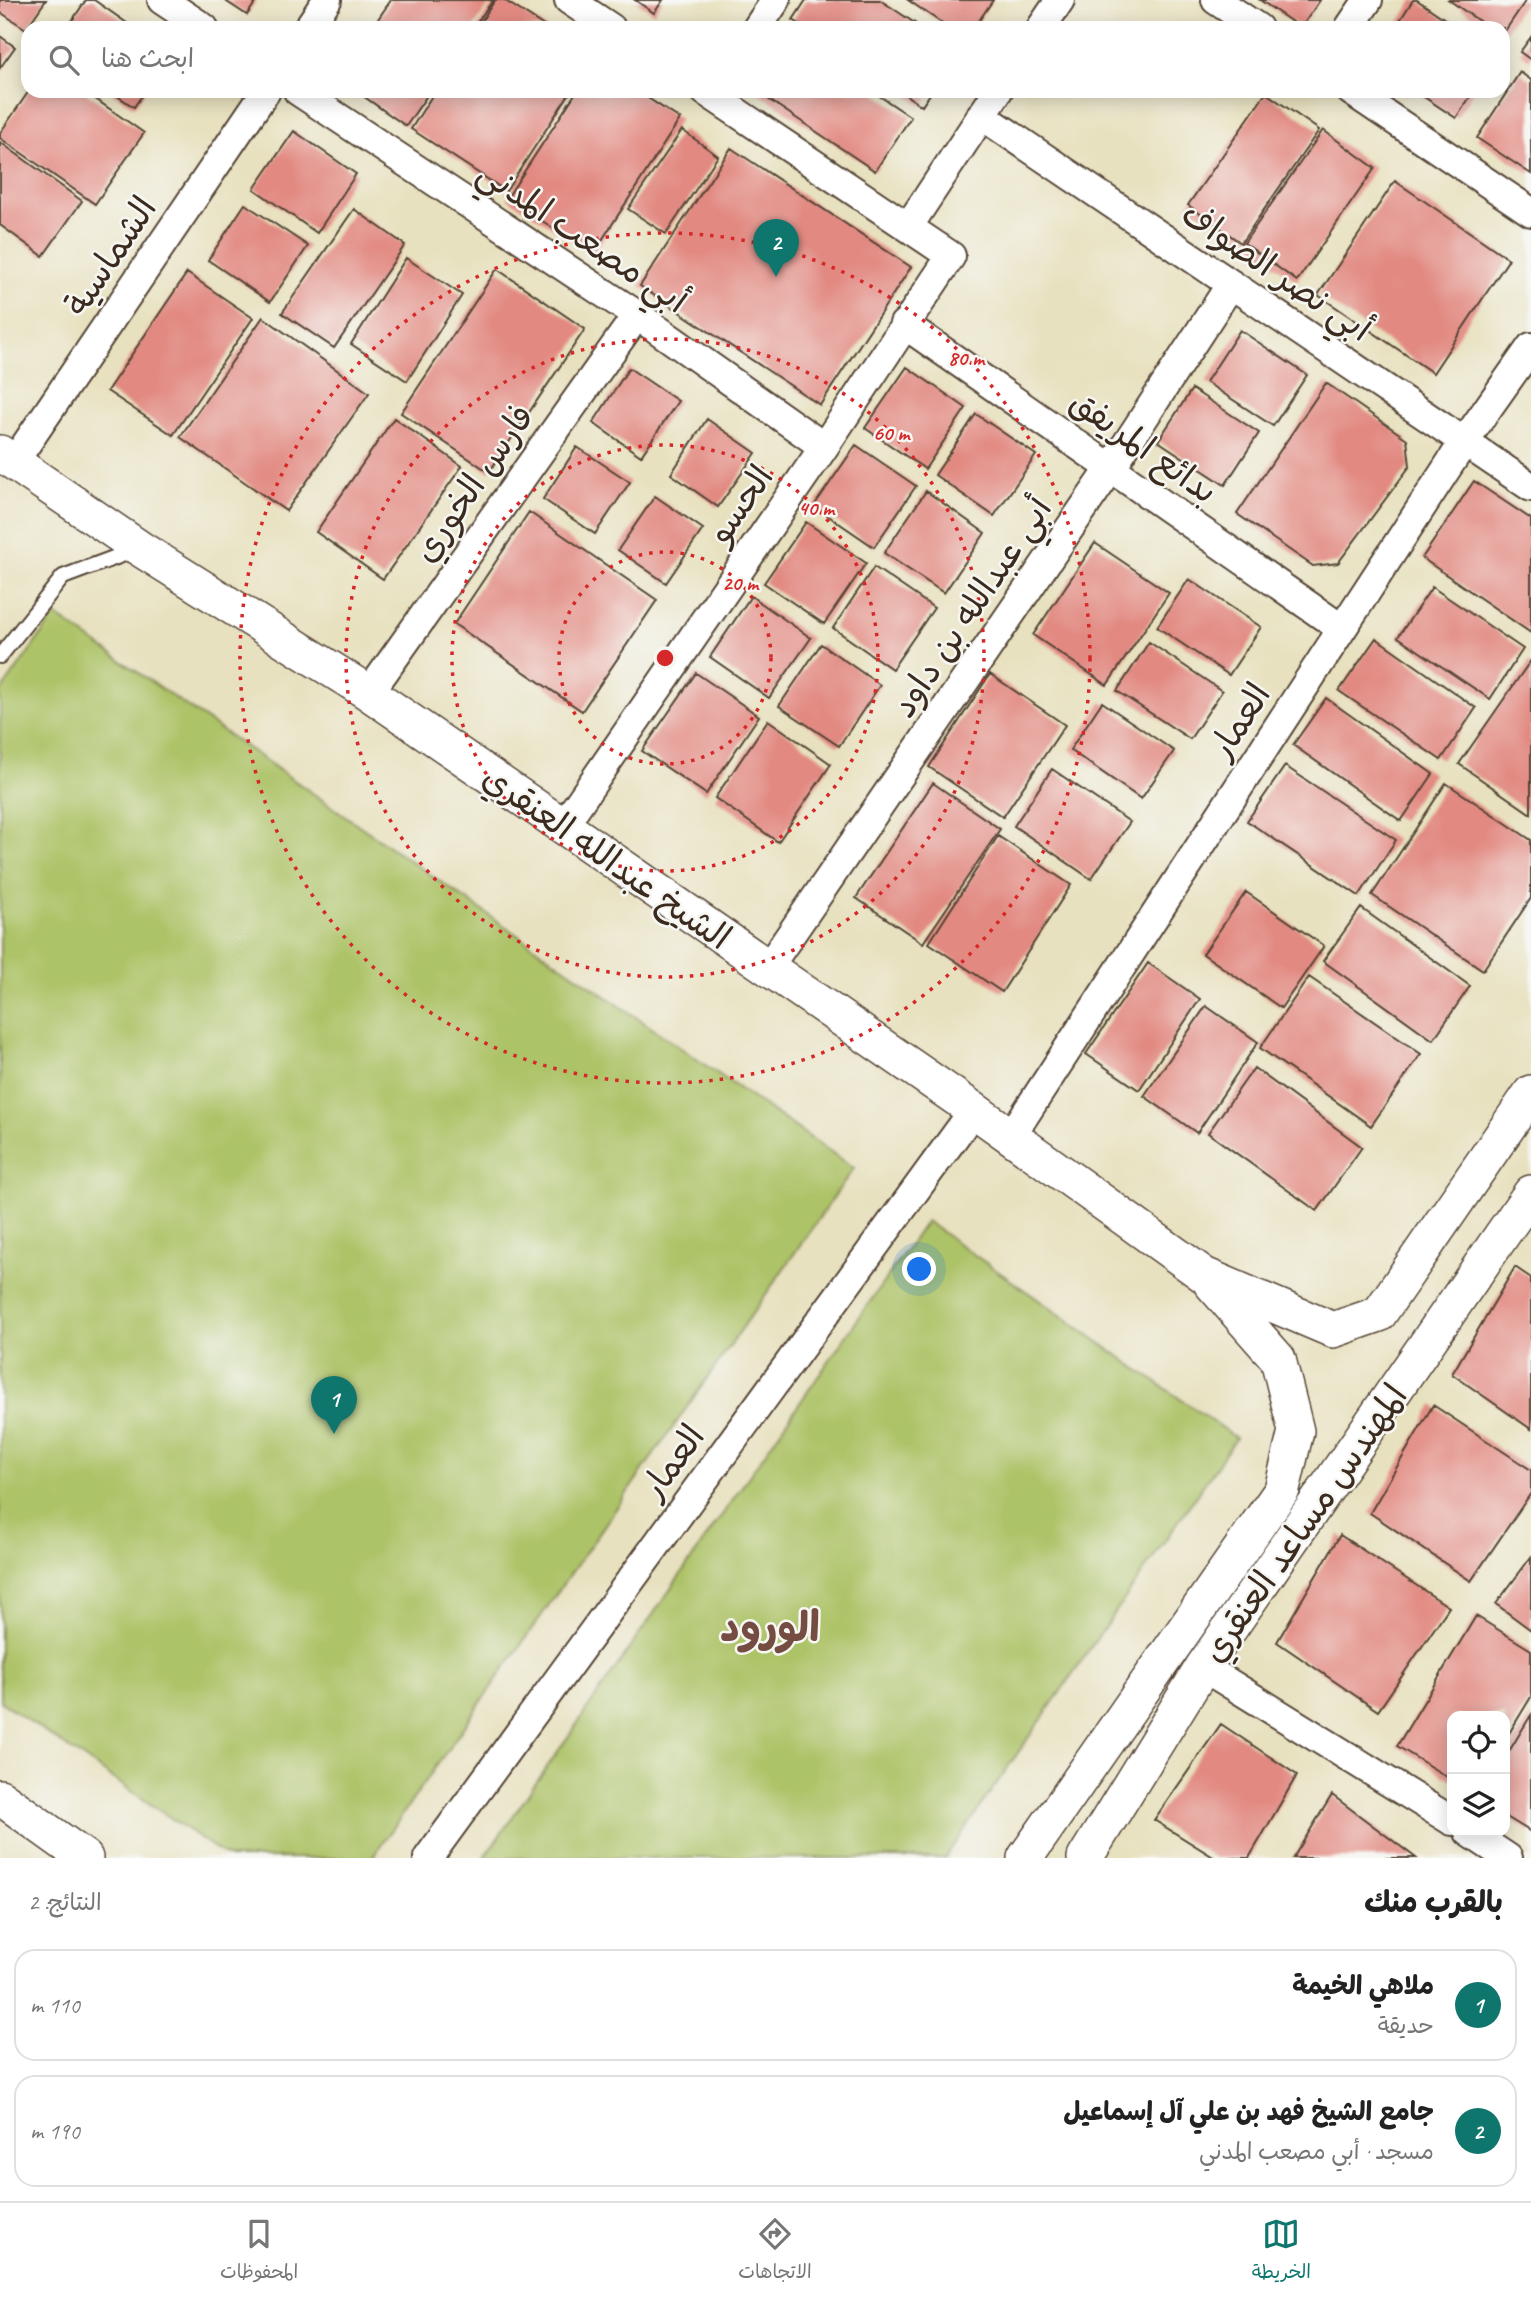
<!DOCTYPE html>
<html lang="ar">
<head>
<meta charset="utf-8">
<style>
	:root { --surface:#fff; --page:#f2f2f2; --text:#222; --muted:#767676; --line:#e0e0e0; --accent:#0f766e }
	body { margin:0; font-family:Caveat,"Playpen Sans Arabic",sans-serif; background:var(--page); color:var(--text); direction:rtl }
	.controls { position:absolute; right:21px; bottom:21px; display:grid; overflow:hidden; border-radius:14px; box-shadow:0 4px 18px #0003 }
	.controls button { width:63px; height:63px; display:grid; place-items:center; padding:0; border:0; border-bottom:2px solid var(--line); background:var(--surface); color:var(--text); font:35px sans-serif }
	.you { position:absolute; left:920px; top:1270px; width:24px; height:24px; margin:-18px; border:5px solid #fff; border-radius:50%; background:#1a73e8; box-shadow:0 0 0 10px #1a73e833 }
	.badge { display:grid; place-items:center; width:46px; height:46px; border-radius:50%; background:var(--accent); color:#fff; font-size:23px; font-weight:700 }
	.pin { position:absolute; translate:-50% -58px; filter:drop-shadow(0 2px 4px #0008) }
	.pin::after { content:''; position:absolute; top:37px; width:24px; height:21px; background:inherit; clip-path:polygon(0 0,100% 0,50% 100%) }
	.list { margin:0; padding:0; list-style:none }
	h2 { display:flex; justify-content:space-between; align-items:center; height:91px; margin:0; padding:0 28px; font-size:30px }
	h2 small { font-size:23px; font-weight:400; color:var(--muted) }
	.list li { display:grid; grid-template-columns:46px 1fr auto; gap:21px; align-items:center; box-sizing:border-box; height:112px; margin:0 14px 14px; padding:0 14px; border:2px solid var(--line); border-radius:21px }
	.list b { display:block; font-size:26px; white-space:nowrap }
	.list p { margin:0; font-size:23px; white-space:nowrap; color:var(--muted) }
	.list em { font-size:23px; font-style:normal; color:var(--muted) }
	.icon { flex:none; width:38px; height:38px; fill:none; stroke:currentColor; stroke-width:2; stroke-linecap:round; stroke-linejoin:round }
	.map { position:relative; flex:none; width:1531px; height:1858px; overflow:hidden; direction:ltr }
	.search { position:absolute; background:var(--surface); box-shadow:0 4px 18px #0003; left:21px; right:21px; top:21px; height:77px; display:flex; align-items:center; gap:18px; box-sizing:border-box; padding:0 24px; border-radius:21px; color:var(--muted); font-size:26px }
	.sheet { height:343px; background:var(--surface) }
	nav { display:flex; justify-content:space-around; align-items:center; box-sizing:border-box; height:98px; border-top:2px solid var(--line); background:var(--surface); font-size:19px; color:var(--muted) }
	nav a { display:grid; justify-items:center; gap:4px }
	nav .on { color:var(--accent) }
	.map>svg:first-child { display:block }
	.green { fill:#adc368; stroke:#747643; stroke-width:2 }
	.building { fill:#e28a82 }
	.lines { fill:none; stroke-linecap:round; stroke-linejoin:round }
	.service-casing { stroke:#554536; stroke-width:18 }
	.minor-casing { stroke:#554536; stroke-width:32 }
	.tertiary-casing { stroke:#554536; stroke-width:38 }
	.service { stroke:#fff; stroke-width:14 }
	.minor { stroke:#fff; stroke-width:28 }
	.tertiary { stroke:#fff; stroke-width:35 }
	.ring { fill:none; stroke:#d62828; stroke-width:3.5; stroke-dasharray:3.5 7 }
	.labels { text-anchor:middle; stroke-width:5; stroke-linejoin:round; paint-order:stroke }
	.street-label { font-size:35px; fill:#3b2a1e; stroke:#f6f6f2 }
	.district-label { font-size:42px; font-weight:bold; fill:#754c41; stroke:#f6f6f2 }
	.centre { fill:#d62828; stroke:#f6f6f2; stroke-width:3.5 }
	.ring-label { font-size:21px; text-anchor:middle; font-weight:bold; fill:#d62828; stroke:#f6f6f2; stroke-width:5; stroke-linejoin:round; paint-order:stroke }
</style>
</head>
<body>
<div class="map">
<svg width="1531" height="1858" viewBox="0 0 1531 1858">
	<rect width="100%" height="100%" fill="#f6f6f2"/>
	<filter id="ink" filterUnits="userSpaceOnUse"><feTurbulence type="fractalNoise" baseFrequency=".0143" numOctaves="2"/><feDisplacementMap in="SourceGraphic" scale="14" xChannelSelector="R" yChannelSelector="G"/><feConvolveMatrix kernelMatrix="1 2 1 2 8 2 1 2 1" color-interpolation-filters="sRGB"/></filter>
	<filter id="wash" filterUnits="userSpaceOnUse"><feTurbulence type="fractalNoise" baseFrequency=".00686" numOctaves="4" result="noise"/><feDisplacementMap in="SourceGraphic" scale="28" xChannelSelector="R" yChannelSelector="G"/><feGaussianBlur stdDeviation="1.57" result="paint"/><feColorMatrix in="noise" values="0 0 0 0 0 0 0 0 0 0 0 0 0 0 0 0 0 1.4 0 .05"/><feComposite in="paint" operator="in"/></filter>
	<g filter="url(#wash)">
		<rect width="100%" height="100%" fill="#e8e1bf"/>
		<!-- green -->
		<path class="green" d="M55,615l799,553 -482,690h-143l-229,-157v-1008z
			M926,1221l310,217 -291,420h-461z"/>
		<g id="blocks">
			<!-- building -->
			<path class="building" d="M0,0h46l-20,29 -26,-17z
				M86,0h8l40,28h-67z
				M224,0h33l-10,15z
				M391,0h102l-20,28h-101z
				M495,0h9l43,28h-70z
				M635,0h28l-9,13z
				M806,0h74l42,28h-116l-13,-8z
				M908,0h85l-19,28h-25z
				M1260,0h60l-19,28z
				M1413,0h4l41,28h-63z
				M1449,0h77l-23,34v-6h-14z
				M0,36l15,11 -15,21z
				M1531,37v23l-11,-8z
				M1520,72l11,8v94l-54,-36z
				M29,91h55l60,42 -49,71 -95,-66v-5z
				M110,91h35l-11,16z
				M356,91h74l-24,35z
				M435,91h136l-65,100 -95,-62z
				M577,91h60l43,28 -87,135 -86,-56z
				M756,91h116l39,26 -36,54z
				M900,91h32l-10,15z
				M1415,91h59l-18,27z
				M1266,93l53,37 -78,113 -53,-38z
				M682,130l36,26 -52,78 -38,-25z
				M1323,130l52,38 -78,113 -53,-38z
				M294,131l62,43 -39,59 -63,-44z
				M0,142l82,59 -39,55 -43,-31z
				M731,148l180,119 -91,138 -180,-119z
				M1395,181l114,78 -76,114 -115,-78z
				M245,204l63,42 -38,56 -62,-42z
				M354,209l51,36 -71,103 -52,-35z
				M406,258l56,37 -55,86 -56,-37z
				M497,269l88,60 -96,143 -88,-59z
				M187,273l66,45 -80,117 -66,-44z
				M263,317l106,76 -83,118 -106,-74z
				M1240,330l67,45 -34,51 -67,-44z
				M907,367l59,41 -41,61 -60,-41z
				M629,368l49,33 -37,55 -48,-33z
				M1326,383l81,56 3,27 -72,97 -25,3 -76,-52z
				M1192,389l67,44 -34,52 -67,-44z
				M976,414l60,41 -42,61 -59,-41z
				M394,418l68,48 -79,113 -67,-47z
				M707,419l49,34 -38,54 -47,-33z
				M856,445l60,41 -42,61 -60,-41z
				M577,447l53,35 -35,52 -52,-35z
				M1474,481l57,38v114l-109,-75z
				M926,491l59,42 -41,60 -60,-40z
				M655,496l48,33 -37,54 -48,-33z
				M529,512l128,88 -75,111 -128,-87z
				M806,522l60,41 -42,61 -60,-41z
				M1095,543l74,50 -62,92 -74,-50z
				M874,567l60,41 -42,61 -59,-41z
				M1189,579l72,48 -32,48 -72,-48z
				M1432,587l91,62 -33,50 -92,-62z
				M751,596l60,42 -42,60 -59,-41z
				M1376,638l100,70 -35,52 -102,-69z
				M1149,642l73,49 -32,48 -73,-48z
				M821,644l59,41 -41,61 -60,-40z
				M1531,660v154l-72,-50z
				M696,673l63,43 -53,78 -64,-43z
				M990,674l75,51 -62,92 -74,-50z
				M1326,698l107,76 -32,47 -108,-76z
				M1102,702l72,49 -33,48 -71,-49z
				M768,720l63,44 -53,78 -63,-44z
				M1285,766l111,74 -37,56 -112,-75z
				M1052,769l78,53 -39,57 -77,-53z
				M933,783l67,46 -77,114 -67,-45z
				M1446,783l85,57v58l-48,72 -111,-75z
				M998,836l73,49 -69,107 -73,-49z
				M1246,892l78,54 -43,62 -78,-54z
				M1361,908l109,78 -37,54 -110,-79z
				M1148,963l52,36 -61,91 -53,-36z
				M1309,977l112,77 -50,72 -111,-78z
				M1206,1006l52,36 -61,91 -53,-37z
				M1254,1068l108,79 -45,64 -109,-78z
				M1515,1267l16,11v151l-79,-55z
				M1433,1405l98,65v23l-60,88 -101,-68z
				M1340,1535l109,72 -71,104 -101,-69z
				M1531,1557v73l-35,-26z
				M1476,1616l55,34v47l-26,43v-24h-53v64l-55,-34z
				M1531,1715v117l-26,-16v-58z
				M1221,1724l76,51 -48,83h-34l-61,-38z
				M1332,1795l84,63h-123z"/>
		</g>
	</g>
	<g filter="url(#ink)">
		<use href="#blocks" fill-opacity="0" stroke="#554536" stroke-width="2"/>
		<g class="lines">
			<!-- service casing -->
			<g class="service-casing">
				<path id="service" d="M0,656l63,-79 72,-27"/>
			</g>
			<!-- minor casing -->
			<g class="minor-casing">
				<path id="minor" d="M162,0l42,28
					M569,0l42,28
					M1216,0l42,28
					M308,28l19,-28
					M757,28l19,-28
					M1041,28l19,-28
					M1349,28l19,-28
					M298,91l339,224 187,132
					M1351,91l180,121
					M981,115l550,372
					M908,227l90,-136
					M904,324l438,305
					M14,462l252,-371
					M369,693l268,-378
					M563,826l261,-379 127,-191 -246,-165
					M767,969l344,-501 120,-184
					M1011,1136l453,-694 67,-95
					M1203,1667l249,154
					M1469,1832l39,26
					M428,1858l546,-748"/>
			</g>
			<!-- tertiary casing -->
			<g class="tertiary-casing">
				<path id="tertiary" d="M0,453l139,95 230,145 194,133 411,284 230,165 129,55 46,-16 152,-221
					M0,1797l85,61
					M1025,1858l257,-368 14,-59 -18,-72 -67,-76
					M1085,1858l118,-191 328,-474"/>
			</g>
			<!-- service -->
			<use href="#service" class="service"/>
			<!-- minor -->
			<use href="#minor" class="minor"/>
			<!-- tertiary -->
			<use href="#tertiary" class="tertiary"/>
		</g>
	</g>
	<!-- distance rings -->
	<g class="ring">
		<circle cx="665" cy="658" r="106"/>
		<circle cx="665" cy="658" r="213"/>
		<circle cx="665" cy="658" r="319"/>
		<circle cx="665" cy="658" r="425"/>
	</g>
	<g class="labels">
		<!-- street labels -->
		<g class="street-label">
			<text transform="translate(583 236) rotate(34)" y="12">أبي مصعب المدني</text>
			<text transform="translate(110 256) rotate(-56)" y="12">الشماسية</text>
			<text transform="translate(1277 271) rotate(34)" y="12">أبي نصر الصواف</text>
			<text transform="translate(1144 446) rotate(35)" y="12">بدائع المريفق</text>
			<text transform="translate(473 483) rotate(-55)" y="12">فارس الخوري</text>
			<text transform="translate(740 504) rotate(-55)" y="12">الحسو</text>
			<text transform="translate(971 607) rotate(-56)" y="12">أبي عبدالله بن داود</text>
			<text transform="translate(1239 721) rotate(-57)" y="12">العمار</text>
			<text transform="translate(607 857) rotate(35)" y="12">الشيخ عبدالله العنقري</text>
			<text transform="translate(672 1462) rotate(-54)" y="12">العمار</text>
			<text transform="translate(1304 1523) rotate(-55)" y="12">المهندس مساعد العنقري</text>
		</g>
		<!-- district labels -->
		<g class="district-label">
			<text x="770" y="1641">الورود</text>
		</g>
	</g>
	<circle cx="665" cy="658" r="10" class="centre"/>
	<g class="ring-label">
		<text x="966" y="365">80 m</text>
		<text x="891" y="440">60 m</text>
		<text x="816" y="515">40 m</text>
		<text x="740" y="590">20 m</text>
	</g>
</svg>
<div class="controls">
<button><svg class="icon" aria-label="locate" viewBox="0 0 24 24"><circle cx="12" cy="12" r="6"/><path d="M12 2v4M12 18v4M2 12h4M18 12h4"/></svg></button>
<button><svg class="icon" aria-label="layers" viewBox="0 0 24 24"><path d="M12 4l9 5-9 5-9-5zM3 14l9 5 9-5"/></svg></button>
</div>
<div class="you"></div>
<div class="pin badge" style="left:334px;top:1434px">1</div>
<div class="pin badge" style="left:776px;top:277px">2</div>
<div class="search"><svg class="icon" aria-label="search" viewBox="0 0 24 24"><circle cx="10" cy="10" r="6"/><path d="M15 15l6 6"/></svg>ابحث هنا</div>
</div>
<section class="sheet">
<h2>بالقرب منك<small>النتائج: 2</small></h2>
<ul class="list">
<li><span class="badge">1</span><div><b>ملاهي الخيمة</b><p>حديقة</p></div><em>110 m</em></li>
<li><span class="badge">2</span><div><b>جامع الشيخ فهد بن علي آل إسماعيل</b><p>مسجد · أبي مصعب المدني</p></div><em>190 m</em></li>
</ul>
</section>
<nav>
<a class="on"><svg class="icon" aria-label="map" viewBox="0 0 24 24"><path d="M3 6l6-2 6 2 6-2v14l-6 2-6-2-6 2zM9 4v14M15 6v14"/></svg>الخريطة</a>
<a><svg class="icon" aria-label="directions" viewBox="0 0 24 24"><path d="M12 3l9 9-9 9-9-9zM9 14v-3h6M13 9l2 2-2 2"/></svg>الاتجاهات</a>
<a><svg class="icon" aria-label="saved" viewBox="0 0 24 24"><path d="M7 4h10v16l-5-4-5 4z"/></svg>المحفوظات</a>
</nav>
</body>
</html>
